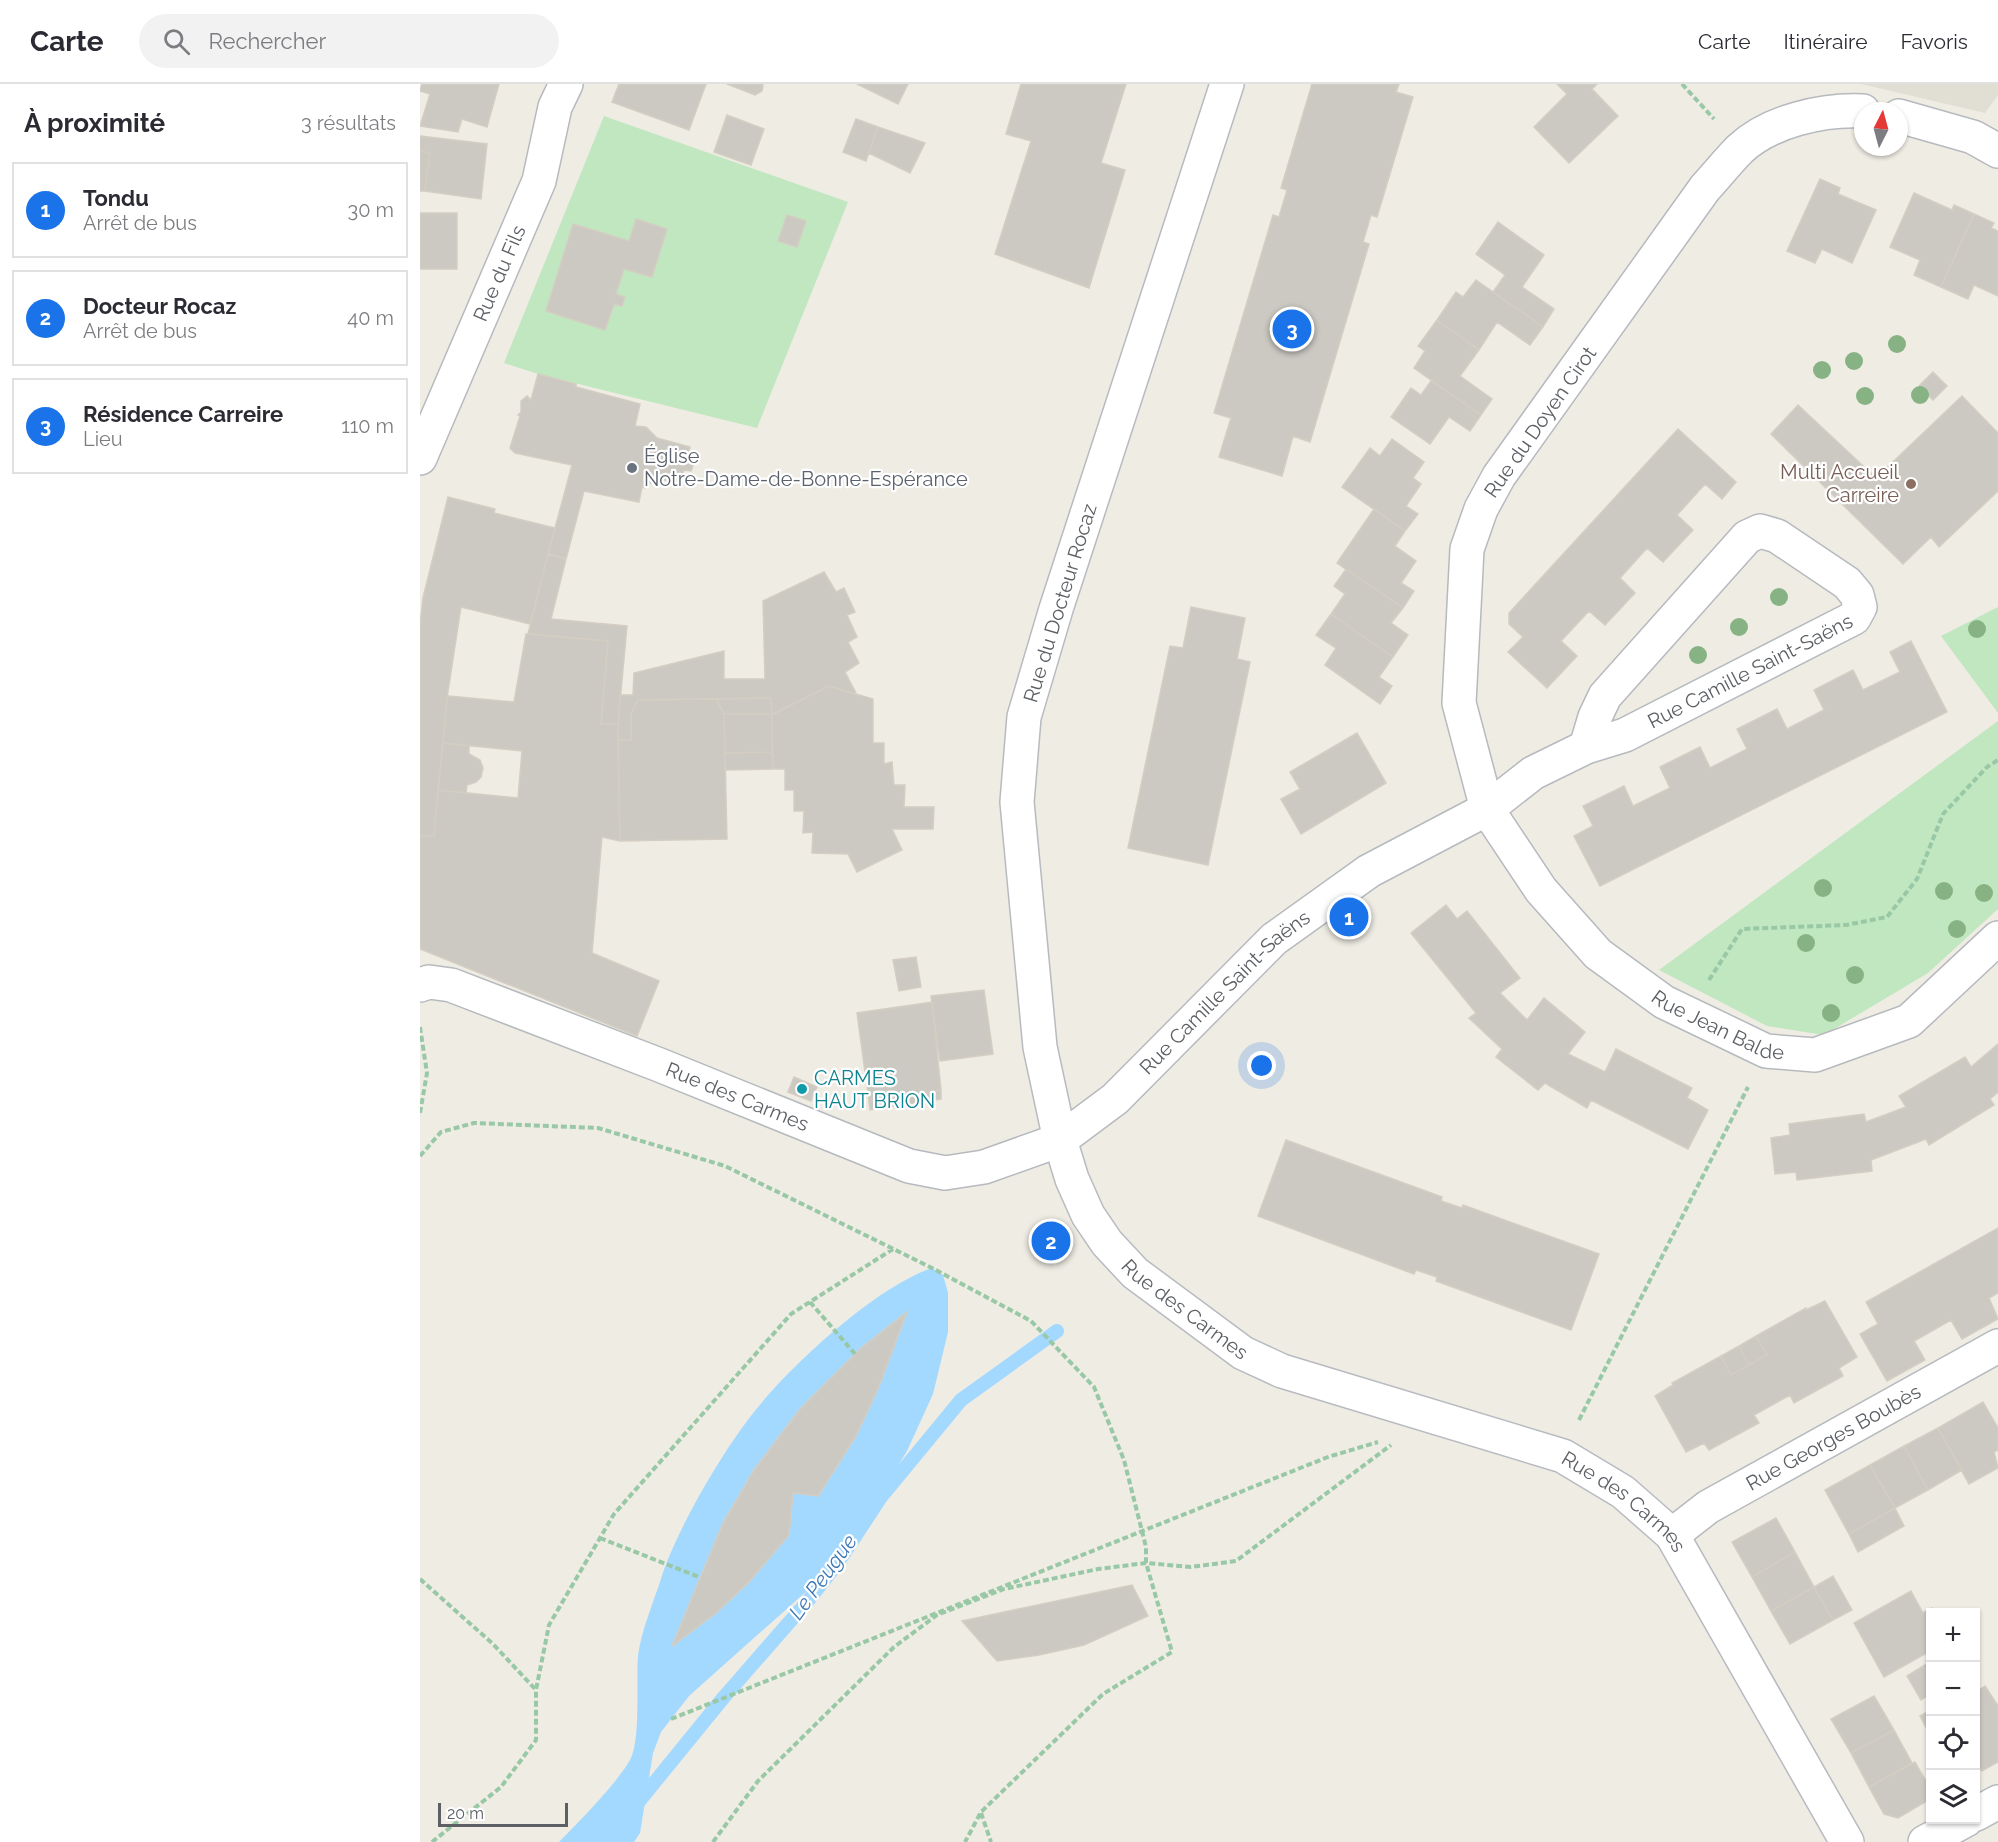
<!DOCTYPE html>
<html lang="fr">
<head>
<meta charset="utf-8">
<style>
	:root { --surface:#fff; --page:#f2f2f3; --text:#2b2b33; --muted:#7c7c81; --line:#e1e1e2; --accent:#1a73e8 }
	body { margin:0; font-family:Raleway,sans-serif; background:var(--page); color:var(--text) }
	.controls { position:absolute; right:18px; bottom:18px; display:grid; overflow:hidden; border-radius:0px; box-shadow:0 2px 4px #0004 }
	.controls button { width:54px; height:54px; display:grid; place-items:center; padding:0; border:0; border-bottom:2px solid var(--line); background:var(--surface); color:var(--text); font:30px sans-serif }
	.compass { position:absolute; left:1434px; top:18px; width:54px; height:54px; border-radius:50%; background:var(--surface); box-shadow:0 2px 4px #0004; rotate:6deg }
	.scale { position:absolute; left:18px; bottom:15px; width:130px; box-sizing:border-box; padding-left:6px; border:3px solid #5c6065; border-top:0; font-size:16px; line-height:21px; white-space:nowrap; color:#5c6065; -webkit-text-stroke:4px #fff; paint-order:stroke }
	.you { position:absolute; left:842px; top:982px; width:21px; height:21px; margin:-15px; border:4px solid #fff; border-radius:50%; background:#1a73e8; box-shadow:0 0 0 9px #1a73e833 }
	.badge { display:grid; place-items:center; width:39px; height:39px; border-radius:50%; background:var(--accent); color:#fff; font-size:20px; font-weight:700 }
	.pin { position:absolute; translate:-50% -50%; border:3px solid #fff; box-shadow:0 2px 6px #0006 }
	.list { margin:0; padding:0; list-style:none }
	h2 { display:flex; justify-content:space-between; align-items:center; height:78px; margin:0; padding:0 24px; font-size:26px }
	h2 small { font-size:20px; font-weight:400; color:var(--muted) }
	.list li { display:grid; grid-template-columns:39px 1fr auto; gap:18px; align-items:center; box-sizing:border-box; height:96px; margin:0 12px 12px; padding:0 12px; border:2px solid var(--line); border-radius:0px }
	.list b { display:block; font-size:22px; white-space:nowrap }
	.list p { margin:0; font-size:20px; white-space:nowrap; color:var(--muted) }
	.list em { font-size:20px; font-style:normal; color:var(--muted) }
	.icon { flex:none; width:33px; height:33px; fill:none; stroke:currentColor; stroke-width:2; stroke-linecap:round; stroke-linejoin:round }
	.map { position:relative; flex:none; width:1578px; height:1758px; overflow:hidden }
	header { display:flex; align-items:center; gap:36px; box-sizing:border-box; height:84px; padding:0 30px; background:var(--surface); border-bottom:2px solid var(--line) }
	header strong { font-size:28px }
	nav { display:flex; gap:33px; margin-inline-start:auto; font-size:21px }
	.search { width:420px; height:54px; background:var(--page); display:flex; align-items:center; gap:15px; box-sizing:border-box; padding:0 21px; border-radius:33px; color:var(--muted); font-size:22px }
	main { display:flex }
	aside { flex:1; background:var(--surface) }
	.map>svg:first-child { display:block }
	.education { fill:#e1ded4 }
	.green { fill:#c0e7bf }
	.water { fill:#a3d8ff }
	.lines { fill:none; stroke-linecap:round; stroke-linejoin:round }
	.stream { stroke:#a3d8ff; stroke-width:14 }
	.building { fill:#ccc9c3; stroke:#d4cec2; stroke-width:1.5 }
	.street-casing { stroke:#b6babe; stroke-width:36 }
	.secondary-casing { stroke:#b7bbc0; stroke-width:36 }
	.path { stroke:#98c8a6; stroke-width:4; stroke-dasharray:6 3; stroke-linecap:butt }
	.street { stroke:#fff; stroke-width:33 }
	.secondary { stroke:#fff; stroke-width:33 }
	.tree { fill:#87b384 }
	.worship-dot { fill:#6b7280; stroke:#fff; stroke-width:2 }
	.education-dot { fill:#8d6e63; stroke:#fff; stroke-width:2 }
	.culture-dot { fill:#0f9aa8; stroke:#fff; stroke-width:2 }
	.labels { text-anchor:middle; stroke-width:4.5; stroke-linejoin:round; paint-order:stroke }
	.street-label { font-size:20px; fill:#5c6065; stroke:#fff }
	.worship-label { font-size:20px; fill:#5b616d; stroke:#fff; text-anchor:start }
	.education-label { font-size:20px; fill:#785e54; stroke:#fff; text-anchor:end }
	.culture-label { font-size:20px; fill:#0d838f; stroke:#fff; text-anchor:start }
	.water-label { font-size:21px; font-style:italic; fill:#3d78b5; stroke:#fff }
</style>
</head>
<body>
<header>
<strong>Carte</strong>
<div class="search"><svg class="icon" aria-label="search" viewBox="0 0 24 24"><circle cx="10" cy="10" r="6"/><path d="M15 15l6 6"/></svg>Rechercher</div>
<nav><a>Carte</a><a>Itinéraire</a><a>Favoris</a></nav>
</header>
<main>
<aside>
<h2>À proximité<small>3 résultats</small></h2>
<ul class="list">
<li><span class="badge">1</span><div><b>Tondu</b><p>Arrêt de bus</p></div><em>30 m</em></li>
<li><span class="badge">2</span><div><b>Docteur Rocaz</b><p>Arrêt de bus</p></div><em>40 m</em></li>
<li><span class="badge">3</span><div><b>Résidence Carreire</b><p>Lieu</p></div><em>110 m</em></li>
</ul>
</aside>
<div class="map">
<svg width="1578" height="1758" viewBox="0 0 1578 1758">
	<rect width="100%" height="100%" fill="#efece4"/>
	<!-- education -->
	<path class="education" d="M1441,0h137v11l-13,18z"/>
	<!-- green -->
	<path class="green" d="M184,32l244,86 -91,226 -219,-54 -34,-11z
		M1578,523v106l-57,-77z
		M1578,637v188l-70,64 -104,62 -57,-9 -108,-56z"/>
	<!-- water -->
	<path class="water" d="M512,1184l11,7 5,18v39l-15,62 -26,57 -70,113 -148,132 -28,36 -8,21 -13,80 -6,9h-75c20,-20 58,-59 71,-82 11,-20 6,-79 8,-104 3,-24 14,-50 22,-74 14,-48 62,-130 94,-170 37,-47 122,-125 178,-144z"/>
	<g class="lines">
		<!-- stream -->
		<path class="stream" d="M216,1721l88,-108 83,-95 30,-38 44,-67 80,-97 96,-69"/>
	</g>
	<!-- building -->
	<path class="building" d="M2,0h77l-12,43 -25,-8 -4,13 -38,-6 10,-32 -10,-3z
		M199,0h87l-17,46 -77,-28z
		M307,0h33l3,1 -1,6 -7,4z
		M437,0h51l-10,20z
		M601,0h105l-25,79 24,7 -36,118 -94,-34 36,-113 -25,-7z
		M892,0h87l-3,8 17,5 -36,120 -6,-2 -8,27 6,2 -59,198 -17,-6 -11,40 -63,-19 12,-39 -17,-5 59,-198 6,2 8,-27 -6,-2z
		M1137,0h40l-5,5 26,27 -49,47 -35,-36 33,-33z
		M307,31l37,14 -13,36 -37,-13z
		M436,35l22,8 -12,34 -23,-9z
		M458,43l47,16 -15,30 -41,-20z
		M0,52l67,8 -6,55 -56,-8 5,-38 -10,-2z
		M0,67l10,2 -5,38h-5z
		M1400,95l20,9 -2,6 38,16 -24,53 -30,-14 -7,14 -28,-12z
		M1494,109l38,17 2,-5 20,9 -33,73 -27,-12 6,-15 -30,-13z
		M0,129h37v56h-37z
		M1554,130l20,9 -3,5 7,3v65l-24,-11 -6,14 -27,-12z
		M367,131l19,6 -9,26 -19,-6z
		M216,135l31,10 -15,48 -28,-8 -8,25 9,3 -3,9 -8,-2 -9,26 -59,-19 27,-87 56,17z
		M1078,138l46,33 -22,32 32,22 -11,18 -50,-35 12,-17 -29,-21z
		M1056,196l67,47 -13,18 -33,-23 -18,28 -42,-30 19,-28 7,5z
		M1017,236l42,30 -19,26 32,23 -11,16 -67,-47 11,-17 -7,-5z
		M1513,288l14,14 -14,14 -14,-14z
		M118,290l38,10v3l64,17 -5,22 11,1 11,11 33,9 -3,14 7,2 -3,8 -7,-1 -4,14 -23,-6 -12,10 -3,-1 -3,15 -55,-11 -18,68 -18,-5 24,-89 -57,-12 -5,-5 10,-32 -2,-1 3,-3v-11l6,-5 4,4z
		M1011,297l50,34 -11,16 -21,-14 -19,27 -39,-27 20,-29 10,7z
		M1542,312l36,37v58l-59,56 -8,-10 -28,27 -132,-130 27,-29 78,73z
		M1258,345l58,53 -14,17 -17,-15 -28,31 16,15 -30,32 -16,-14 -27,30 15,15 -30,32 -16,-14 -28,30 16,15 -30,32 -39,-36 15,-15 -14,-13v-11z
		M972,355l32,23 -11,16 8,6 -15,22 12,8 -13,17 -63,-44 28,-39 10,8z
		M28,413l47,12 -1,4 61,15 -25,96 -69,-17 -14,91 -13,138h-14v-211l3,-27z
		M954,425l31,22 -10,15 21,15 -15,22 13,8 -11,17 -66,-45z
		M128,470l18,5 -15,60 76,7 -9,98h-17l7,-83 -80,-7z
		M926,485l57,39 -12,15 17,12 -15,22 -62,-43 14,-20 -11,-8z
		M404,488l12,20 8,-4 11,24 -8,3 10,22 -9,5 11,21 -14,9 12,23 -28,-9 -57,29 -1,-17 -133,2 -7,14v26h-13l2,-45h13l1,-22 90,-22v28h41l-2,-78z
		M771,523l54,11 -8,41 13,3 -42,203 -80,-17 42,-202 13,2z
		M911,530l62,43 -14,20 13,9 -12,18 -55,-39 11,-17 -20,-13z
		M106,550l82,7 -7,83h17l2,117 -18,-4 -10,116 67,28 -22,55 -217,-87v-113h14l4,-46 80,8 4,-47 -79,-8 4,-45 2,-2 65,6z
		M1491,557l36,71 -347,174 -26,-50 19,-10 -10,-20 41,-20 9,20 37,-18 -10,-21 40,-20 10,21 37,-19 -10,-20 40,-20 10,20 37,-19 -10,-20 39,-20 10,20 37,-18 -10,-20z
		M409,602l44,13v44h11v21l8,-2 2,23h11l-1,22h30l-1,22h-41l10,21 -45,22 -9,-18 -36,-1 1,-21 -10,1 1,-22h-10v-21h-9v-21h-12l-1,-55z
		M351,614l1,16h-48l-8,-15z
		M296,615l8,15 3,125 -107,2 -2,-101h13v-26l7,-14z
		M304,630h48v38l-47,1z
		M937,649l29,50 -85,51 -20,-35 19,-10 -10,-17z
		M23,659l26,3v8l11,6 3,8 -2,9 -5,5 -9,3 -1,8 -28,-3z
		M352,668l1,17 -48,1v-17z
		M1026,821l11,14 10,-8 53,67 -20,15 27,27 17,-22 41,34 -17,22 37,18 11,-23 76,39 -5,10 21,12 -20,39 -97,-49 -4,8 -42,-25 -7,7 -42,-33 6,-8 -33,-31 7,-5 -65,-80z
		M496,873l5,30 -22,4 -6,-31z
		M564,906l9,64 -53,7 -9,-65z
		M512,918l9,88 -72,11 -12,-88z
		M1578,960v48l-8,7 4,6 -65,40 -3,-6 -55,21 1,11 -75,9 -1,-8 -21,2 -4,-36 19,-3 -1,-11 75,-10 2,8 40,-15 -7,-11 66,-39 6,10z
		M374,993l23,10 -6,14 -23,-9z
		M521,1006v9l-71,11 -1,-9z
		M866,1056l156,57 -1,4 21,7 1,-3 136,49 -28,76 -135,-49 1,-4 -21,-7 -2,4 -156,-58z
		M1578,1144v65l-9,5 9,21 -36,20 -11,-19 -37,21 11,19 -38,21 -27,-47 18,-10 -12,-22z
		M1405,1217l32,56 -18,11 4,8 -49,27 -4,-8 -36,20 5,8 -50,27 -5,-7 -18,9 -31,-56 18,-11 -1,-2 49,-27 10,19 36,-20 -11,-19 50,-28v2z
		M487,1228l-29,77 -23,49 -37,58 -25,-3 -4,42 -41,48 -32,30 -44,33 51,-123 31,-53 46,-61 60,-60z
		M1336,1252l11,19 -18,10 -10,-19z
		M1319,1262l10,19 -18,10 -10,-19z
		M1563,1318l15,26v22l-4,2 4,16 -29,16 -31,-56z
		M1518,1344l24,42 -34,20 -24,-44z
		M1484,1362l24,44 -33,18 -25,-43z
		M1450,1381l25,43 -46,26 -24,-44z
		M1475,1424l9,18 -46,26 -9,-18z
		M1356,1434l19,34 -43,25 -20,-35z
		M1375,1468l19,35 -43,24 -19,-34z
		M1413,1492l19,34 -19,10 -19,-33z
		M712,1501l16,31 -64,29 -45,10 -42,6 -35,-40z
		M1394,1503l19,33 -43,24 -19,-33z
		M1491,1507l12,22 9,-5 3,4h-5v39l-46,26 -30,-54z
		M1510,1578v14l-1,1 -6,-11z
		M1503,1582l7,13v15l-9,6 -14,-24z
		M1565,1602l13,20v56l-16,9 -6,-12v-67z
		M1454,1612l20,34 -43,23 -20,-34z
		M1510,1626v25l-10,-19z
		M1474,1646l18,33 -43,24 -18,-34z
		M1495,1678l15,26v11l-32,19 -14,-4 -15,-27z"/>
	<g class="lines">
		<!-- street casing -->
		<g class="street-casing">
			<g id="street">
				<path id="s1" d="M1443,27c-40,-2 -93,10 -123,38 -12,12 -23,26 -35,39l-206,288 -18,33 -14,40 -8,154 28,106 54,81 57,64 66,48 102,49 49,4 94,-34 89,-83"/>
				<path d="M1479,32l74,21 25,14"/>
				<path id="s2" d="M0,374l119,-277 16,-74 11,-23"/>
				<path id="s3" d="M0,901l9,-3 22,3 206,79 252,102 36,7 39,-6 76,-27 55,-41 159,-160 95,-68 118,-62 46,-36 53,-26 39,-12 229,-117 6,-11 -3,-12 -10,-12 -70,-47 -17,-5 -13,6 -142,159 -10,21 -9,30"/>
				<path id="s4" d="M1252,1451l36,-28 290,-161"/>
				<path d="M1556,1730l22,-12"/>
				<path d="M1505,1758l41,-22"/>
			</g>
		</g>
		<!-- secondary casing -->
		<g class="secondary-casing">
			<g id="secondary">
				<path id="s5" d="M807,0l-171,525 -32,108 -7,85 23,245 20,93 12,39 16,36 19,28 28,30 108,80 39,18 281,85 60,36 49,43 175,307"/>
			</g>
		</g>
		<!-- path -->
		<path class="path" d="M1262,0l32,35
			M1289,896l33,-51 104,-4 41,-8 30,-38 26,-65 44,-47 11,-7
			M0,943l7,46 -7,40
			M0,1072l21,-24 33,-9 124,5 127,38 207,102 99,53 63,66 30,73 22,87v16l26,89 -69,42 -122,118 -16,30
			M390,1218l45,52
			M1159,1336l169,-333
			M180,1454l99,39
			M0,1495l73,65 43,46
			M251,1635l657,-262 50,-15
			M561,1729l10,29
			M12,1758l69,-55 35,-47v-50l13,-65 65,-111 177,-200 102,-65
			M293,1758l45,-61 136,-134 43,-32 67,-26 94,-20 48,-6 45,4 45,-6 155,-116"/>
		<!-- street -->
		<use href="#street" class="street"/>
		<!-- secondary -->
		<use href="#secondary" class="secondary"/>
	</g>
	<!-- trees -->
	<g class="tree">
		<circle cx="1477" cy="260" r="9"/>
		<circle cx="1434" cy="277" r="9"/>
		<circle cx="1402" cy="286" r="9"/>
		<circle cx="1500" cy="311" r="9"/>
		<circle cx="1445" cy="312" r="9"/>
		<circle cx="1359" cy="513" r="9"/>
		<circle cx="1319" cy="543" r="9"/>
		<circle cx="1557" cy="545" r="9"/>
		<circle cx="1278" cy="571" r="9"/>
		<circle cx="1403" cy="804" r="9"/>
		<circle cx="1524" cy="807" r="9"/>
		<circle cx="1564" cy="809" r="9"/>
		<circle cx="1537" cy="845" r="9"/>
		<circle cx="1386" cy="859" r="9"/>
		<circle cx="1435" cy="891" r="9"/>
		<circle cx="1411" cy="929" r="9"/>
	</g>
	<!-- markers -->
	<circle class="worship-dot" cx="212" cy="384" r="6"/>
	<circle class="education-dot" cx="1491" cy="400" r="6"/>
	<circle class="culture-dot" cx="382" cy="1005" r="6"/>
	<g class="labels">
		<!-- street labels -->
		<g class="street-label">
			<text dy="7" stroke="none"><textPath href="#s2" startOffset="201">Rue du Fils</textPath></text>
			<text transform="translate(1120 338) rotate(-55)" y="7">Rue du Doyen Cirot</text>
			<text transform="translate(640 519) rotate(-73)" y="7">Rue du Docteur Rocaz</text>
			<text dy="7" stroke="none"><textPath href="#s3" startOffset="1524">Rue Camille Saint-Saëns</textPath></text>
			<text dy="7" stroke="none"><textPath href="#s3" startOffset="903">Rue Camille Saint-Saëns</textPath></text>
			<text dy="7" stroke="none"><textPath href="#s1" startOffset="1206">Rue Jean Balde</textPath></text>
			<text dy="7" stroke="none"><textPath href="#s3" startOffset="339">Rue des Carmes</textPath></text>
			<text dy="7" stroke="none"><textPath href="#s5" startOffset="1308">Rue des Carmes</textPath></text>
			<text dy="7" stroke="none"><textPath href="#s4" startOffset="189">Rue Georges Boubès</textPath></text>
			<text dy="7" stroke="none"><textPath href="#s5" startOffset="1794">Rue des Carmes</textPath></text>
		</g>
		<!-- worship labels -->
		<g class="worship-label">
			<text x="224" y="379">Église<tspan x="224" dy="23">Notre-Dame-de-Bonne-Espérance</tspan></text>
		</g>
		<!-- education labels -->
		<g class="education-label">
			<text x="1479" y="395">Multi Accueil<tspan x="1479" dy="23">Carreire</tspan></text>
		</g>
		<!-- culture labels -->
		<g class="culture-label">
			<text x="394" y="1001">CARMES<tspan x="394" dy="23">HAUT BRION</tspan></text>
		</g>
		<!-- water labels -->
		<g class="water-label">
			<text transform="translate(403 1493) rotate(-54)" y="7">Le Peugue</text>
		</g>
	</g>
</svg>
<div class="controls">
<button>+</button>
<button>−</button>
<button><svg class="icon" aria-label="locate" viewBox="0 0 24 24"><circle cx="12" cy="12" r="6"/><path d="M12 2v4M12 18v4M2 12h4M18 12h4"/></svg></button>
<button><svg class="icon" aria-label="layers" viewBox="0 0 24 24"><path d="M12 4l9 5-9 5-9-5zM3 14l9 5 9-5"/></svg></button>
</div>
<svg class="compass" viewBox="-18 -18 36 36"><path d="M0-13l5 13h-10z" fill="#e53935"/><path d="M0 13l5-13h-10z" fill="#7c7c81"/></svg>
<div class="scale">20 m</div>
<div class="you"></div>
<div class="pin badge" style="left:929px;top:833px">1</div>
<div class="pin badge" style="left:631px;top:1157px">2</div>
<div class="pin badge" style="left:872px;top:245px">3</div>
</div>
</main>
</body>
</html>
